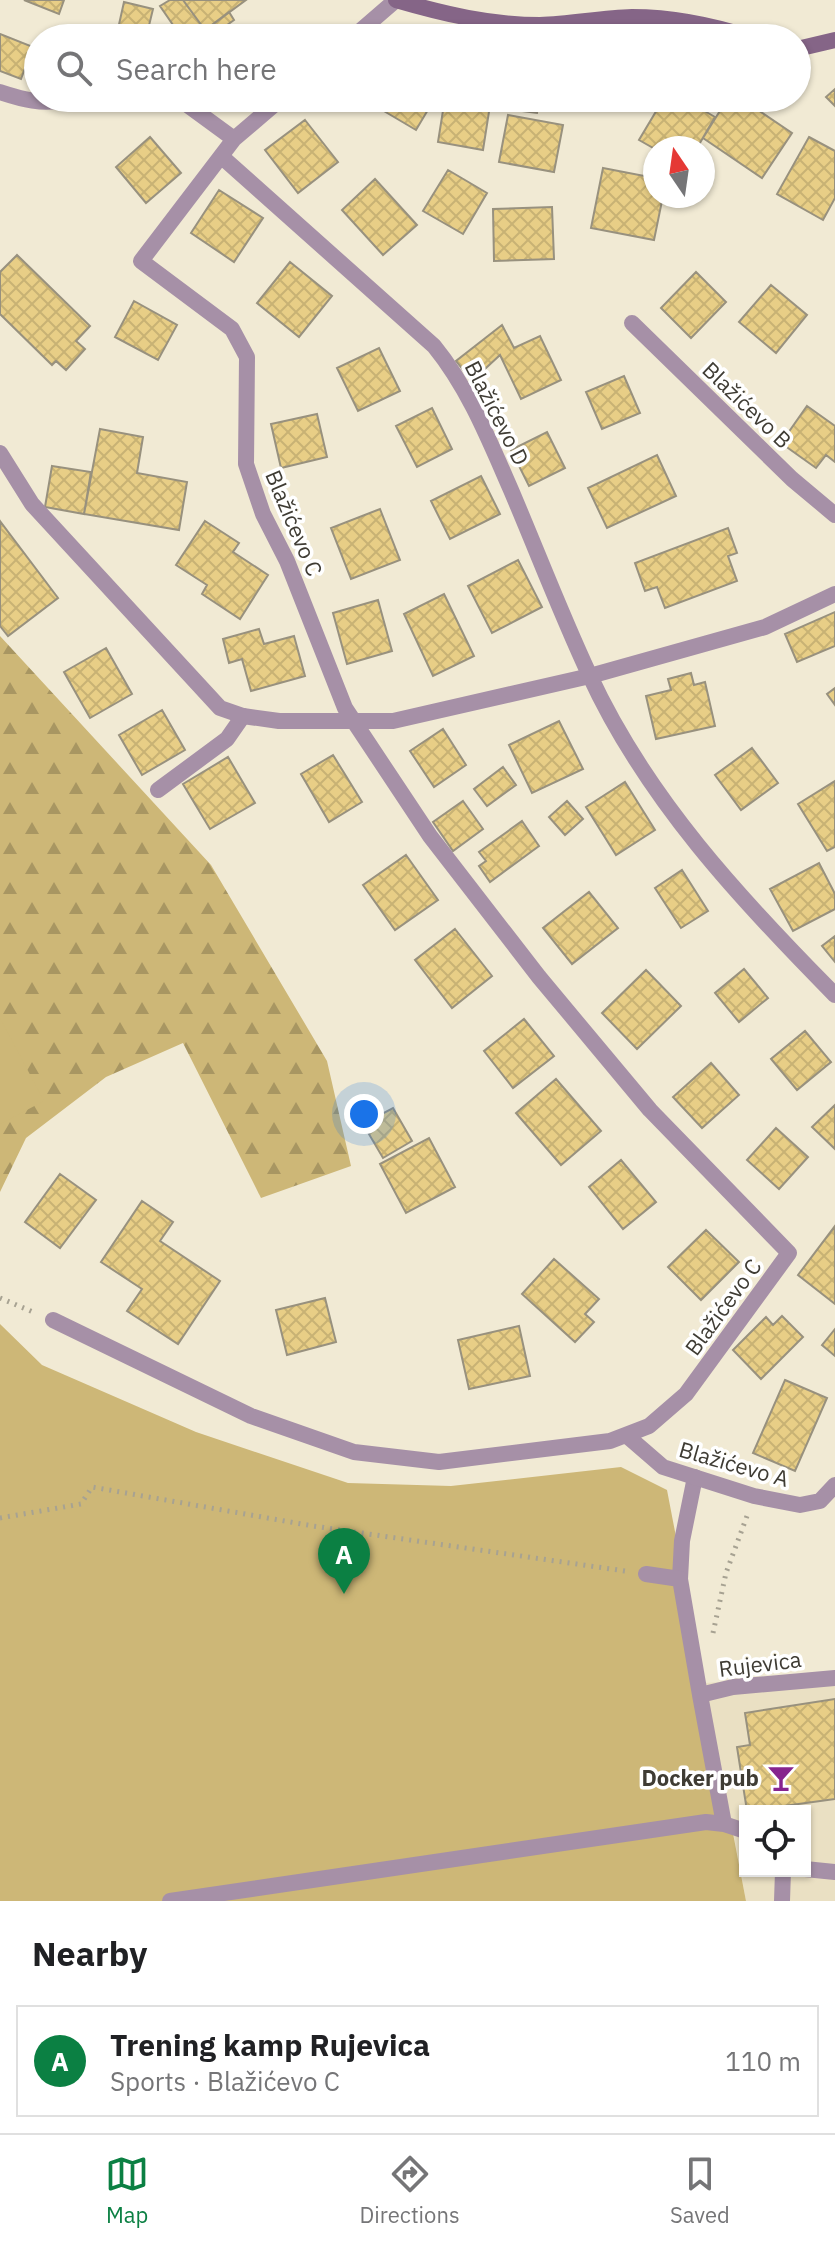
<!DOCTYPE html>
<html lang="en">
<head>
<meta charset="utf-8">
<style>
	:root { --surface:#fff; --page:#f2f2f2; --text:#202124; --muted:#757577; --line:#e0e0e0; --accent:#0b8043 }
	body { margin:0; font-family:"IBM Plex Sans",sans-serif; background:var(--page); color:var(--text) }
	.controls { position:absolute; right:24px; bottom:24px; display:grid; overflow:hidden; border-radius:0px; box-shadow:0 2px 6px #0004 }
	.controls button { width:72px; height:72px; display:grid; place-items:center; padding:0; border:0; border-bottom:2px solid var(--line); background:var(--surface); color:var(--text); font:40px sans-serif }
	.compass { position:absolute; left:643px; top:136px; width:72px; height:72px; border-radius:50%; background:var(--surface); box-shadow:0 2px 6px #0004; rotate:347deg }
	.you { position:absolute; left:364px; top:1114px; width:28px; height:28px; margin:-20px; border:6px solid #fff; border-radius:50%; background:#1a73e8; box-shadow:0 0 0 12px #1a73e833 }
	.badge { display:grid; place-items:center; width:52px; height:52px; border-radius:50%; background:var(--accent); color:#fff; font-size:26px; font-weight:700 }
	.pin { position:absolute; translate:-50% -66px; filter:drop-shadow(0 2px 4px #0008) }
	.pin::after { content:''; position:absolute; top:42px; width:28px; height:24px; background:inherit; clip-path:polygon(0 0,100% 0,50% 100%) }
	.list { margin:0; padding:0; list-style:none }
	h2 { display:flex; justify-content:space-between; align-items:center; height:104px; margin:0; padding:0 32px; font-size:34px }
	h2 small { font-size:26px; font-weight:400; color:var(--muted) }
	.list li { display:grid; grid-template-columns:52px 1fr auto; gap:24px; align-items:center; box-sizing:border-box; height:112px; margin:0 16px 16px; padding:0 16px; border:2px solid var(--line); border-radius:0px }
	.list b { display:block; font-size:30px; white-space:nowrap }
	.list p { margin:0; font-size:26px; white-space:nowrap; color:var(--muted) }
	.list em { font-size:26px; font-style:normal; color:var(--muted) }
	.icon { flex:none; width:44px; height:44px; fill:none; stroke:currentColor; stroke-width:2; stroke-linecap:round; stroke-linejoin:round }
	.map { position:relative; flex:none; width:835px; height:1901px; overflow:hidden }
	.search { position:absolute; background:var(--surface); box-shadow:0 2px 6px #0004; left:24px; right:24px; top:24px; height:88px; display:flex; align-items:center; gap:20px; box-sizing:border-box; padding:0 28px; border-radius:44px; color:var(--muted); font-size:30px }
	.sheet { height:232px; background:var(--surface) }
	nav { display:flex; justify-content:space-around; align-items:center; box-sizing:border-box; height:112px; border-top:2px solid var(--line); background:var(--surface); font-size:22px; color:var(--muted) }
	nav a { display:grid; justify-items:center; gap:4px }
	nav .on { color:var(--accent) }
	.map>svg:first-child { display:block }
	.built { fill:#eae0c3; fill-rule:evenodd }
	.forest { fill:url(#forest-firs) }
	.pitch { fill:#cdb777 }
	.building { fill:url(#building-cross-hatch); stroke:#98917e; stroke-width:2 }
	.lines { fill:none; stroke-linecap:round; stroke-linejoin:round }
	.path { stroke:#a7a292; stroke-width:5; stroke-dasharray:2 6; stroke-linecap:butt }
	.lane { stroke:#a690a7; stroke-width:16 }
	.street { stroke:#a690a7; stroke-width:16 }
	.secondary { stroke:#856587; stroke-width:16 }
	.labels { text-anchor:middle; stroke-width:7; stroke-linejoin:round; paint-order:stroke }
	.street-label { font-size:22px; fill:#3f3c34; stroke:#fff }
	.poi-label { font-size:22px; font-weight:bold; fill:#3f3c34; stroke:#fff; text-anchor:end }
</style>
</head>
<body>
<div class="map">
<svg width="835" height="1901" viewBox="0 0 835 1901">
	<defs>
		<pattern id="forest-firs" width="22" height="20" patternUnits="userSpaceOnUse" patternTransform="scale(2)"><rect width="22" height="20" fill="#cdb777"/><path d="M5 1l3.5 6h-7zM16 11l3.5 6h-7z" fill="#a89662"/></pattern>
		<pattern id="building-cross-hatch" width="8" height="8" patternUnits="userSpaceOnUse" patternTransform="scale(2)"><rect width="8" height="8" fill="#e8ce86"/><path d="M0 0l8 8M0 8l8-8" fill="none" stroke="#c8b274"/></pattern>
	</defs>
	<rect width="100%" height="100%" fill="#f1ead4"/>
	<!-- built -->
	<path class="built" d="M835,1674v227h-89l-41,-218zM745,1811h60v60h-60z"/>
	<!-- forest -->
	<path class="forest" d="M0,636l211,229 116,196 24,105 -90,32 -78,-155 -77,34 -80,61 -26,54z"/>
	<!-- pitch -->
	<path class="pitch" d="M0,1018l44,83 -44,23z
		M0,1324l42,41 154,67 152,51 103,3 170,-19 46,23 79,411h-746z"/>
	<!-- building -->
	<path class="building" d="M24,0h40l-5,14z
		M170,0h13l22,30 24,-18 5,8 -25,18h-27l-22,-32z
		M183,0h63l-41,30z
		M124,2l29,7 -7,29h-30z
		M0,34l33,13 -12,32 -21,-8z
		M835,89v17l-9,-9z
		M362,98h73l-19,32z
		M445,98l46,1 -8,51 -45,-8z
		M500,98h39l-2,15 -38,-5z
		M664,98h18l33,19 -18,31 -42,1 -16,-9z
		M728,98h12l52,35 -30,45 -59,-40z
		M508,115l55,10 -9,47 -55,-10z
		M305,120l33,42 -40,31 -33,-43z
		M150,137l31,36 -35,30 -30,-36z
		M809,137l26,14v47l-12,22 -46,-26z
		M603,168l52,10v18h8l-9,44 -63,-12z
		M448,170l39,23 -24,41 -40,-23z
		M375,179l42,46 -34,30 -41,-45z
		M219,190l44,28 -29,44 -43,-29z
		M552,207l2,52 -60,2 -1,-52z
		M17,255l73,71 -14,15 9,8 -19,21 -10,-9 -4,4 -52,-51v-42z
		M290,262l42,34 -33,41 -42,-34z
		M696,272l30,30 -35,36 -30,-30z
		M771,285l36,30 -31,38 -37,-31z
		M134,301l43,24 -19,35 -43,-23z
		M502,325l12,23 26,-12 21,44 -40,19 -21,-44 -28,26 -16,-20z
		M379,348l21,43 -42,20 -21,-43z
		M624,376l16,37 -38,16 -16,-37z
		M807,406l28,20v36l-9,-7 -10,13 -35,-25z
		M432,408l20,41 -35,18 -21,-41z
		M317,414l10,43 -46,11 -10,-44z
		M100,429l43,8 -6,36 50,9 -8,48 -95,-16z
		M547,432l18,36 -36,18 -18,-36z
		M657,455l19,41 -69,32 -19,-40z
		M52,466l39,6 -7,42 -39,-7z
		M481,476l19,38 -50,25 -19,-38z
		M380,509l20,51 -49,19 -20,-51z
		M0,521l58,77 -50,38 -8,-10z
		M205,521l34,22 -6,9 35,23 -28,44 -38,-25 5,-9 -31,-20z
		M728,528l9,25 -9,3 9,25 -72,27 -8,-21 -12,4 -10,-28z
		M518,560l24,47 -50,26 -24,-47z
		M444,594l30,62 -41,20 -29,-62z
		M378,600l14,51 -45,13 -14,-51z
		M835,612v34l-38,16 -12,-28z
		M259,629l5,15 30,-8 11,40 -54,15 -9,-32 -13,4 -6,-24z
		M106,648l26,46 -42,24 -26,-46z
		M691,673l3,12 11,-3 10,44 -59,13 -10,-43 25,-6 -3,-11z
		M835,688v17l-8,-11z
		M162,710l23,40 -43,25 -23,-40z
		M559,721l24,48 -51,24 -23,-48z
		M443,729l23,36 -32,22 -24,-36z
		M752,748l26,35 -37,27 -26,-35z
		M333,755l29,47 -33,20 -28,-48z
		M228,757l27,46 -45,26 -27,-45z
		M503,767l13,18 -29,21 -13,-17z
		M835,781v66l-8,4 -29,-47z
		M625,782l30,48 -39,25 -30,-48z
		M463,801l20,28 -30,22 -20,-29z
		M567,801l16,18 -18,16 -16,-18z
		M522,821l17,25 -49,36 -11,-16 7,-5 -7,-9z
		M406,855l32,45 -43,30 -32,-45z
		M819,863l16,31v15l-42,22 -23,-42z
		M682,870l26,41 -27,17 -26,-40z
		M589,892l29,36 -46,36 -29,-36z
		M455,929l37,47 -40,32 -37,-48z
		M835,936v26l-13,-16z
		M744,969l24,29 -29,24 -24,-29z
		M646,970l35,36 -44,43 -35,-36z
		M524,1019l30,37 -41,32 -29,-37z
		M805,1031l26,31 -34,28 -26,-31z
		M711,1063l28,32 -37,33 -29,-31z
		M556,1079l45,52 -40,34 -45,-52z
		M835,1105v44l-23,-22z
		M393,1108l19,33 -29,17 -20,-34z
		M776,1128l32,29 -29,32 -32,-29z
		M429,1138l26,49 -49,26 -26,-49z
		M621,1160l35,42 -33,27 -34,-42z
		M60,1174l36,26 -36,48 -35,-26z
		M142,1201l31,21 -13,19 60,40 -42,63 -51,-33 15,-22 -41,-27z
		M835,1226v78l-37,-29z
		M706,1230l33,32 -38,38 -33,-33z
		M554,1259l45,40 -14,15 9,8 -19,20 -53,-48z
		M325,1298l11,44 -49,13 -11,-45z
		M782,1316l21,21 -42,42 -28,-29 33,-33 7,8z
		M519,1326l11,50 -61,13 -11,-49z
		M835,1329v27l-13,-11z
		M785,1380l42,18 -32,73 -42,-18z
		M835,1699v100l-88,12 -10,-64 13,-2 -5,-32z"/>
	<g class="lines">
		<!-- path -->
		<path class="path" d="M0,1298l33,14
			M0,1518l81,-14 11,-17 221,39 312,45
			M713,1633l13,-60 21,-57"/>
		<!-- lane -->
		<path class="lane" d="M590,21l11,17
			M158,790l69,-51 16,-23
			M680,1579l2,-38 13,-64
			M805,1869l30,3"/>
		<!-- street -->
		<path class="street" d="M352,38l44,-38
			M0,92c18,6 47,15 65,6
			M178,98l56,41
			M222,157l212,189c35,43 55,94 77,144 26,61 50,124 78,184 57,124 151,225 246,321
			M632,323l160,156 43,36
			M0,453l32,51 188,204 23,8 36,5h114l197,-45 175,-49 70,-33
			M53,1320l198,96 103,36 85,10 171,-21 39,-15 37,-32 103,-141 -139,-143 -111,-133 -109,-141 -85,-128 -58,-147 -24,-47 -17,-50 1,-107 -15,-28 -91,-68 93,-122 48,-41
			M626,1435l37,32 91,29 46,9 20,-4 15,-16
			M646,1574l34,5 20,116
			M745,1831l-21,-7 -24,-129 33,-8 102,-9
			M170,1901l536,-79 18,2
			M782,1901l1,-30"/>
		<!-- secondary -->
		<path class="secondary" d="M396,0c48,14 95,25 144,25 31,-1 61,-7 92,-8 41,0 80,8 120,21
			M797,49l38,-9"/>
	</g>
	<!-- icons -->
	<defs>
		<g id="bar-bare" transform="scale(2.16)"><path d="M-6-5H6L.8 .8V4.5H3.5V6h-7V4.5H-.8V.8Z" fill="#86248e" stroke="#fff" stroke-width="2.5" paint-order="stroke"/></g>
	</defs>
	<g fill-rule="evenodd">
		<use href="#bar-bare" x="781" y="1778"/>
	</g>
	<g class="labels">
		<!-- street labels -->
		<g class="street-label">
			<text transform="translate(747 405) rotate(44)" y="8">Blažićevo B</text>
			<text transform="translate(497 413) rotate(63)" y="8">Blažićevo D</text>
			<text transform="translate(294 523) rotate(67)" y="8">Blažićevo C</text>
			<text transform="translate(723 1307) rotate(-54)" y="8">Blažićevo C</text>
			<text transform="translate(734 1464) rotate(16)" y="8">Blažićevo A</text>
			<text transform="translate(760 1664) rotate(-7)" y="8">Rujevica</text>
		</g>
		<!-- poi labels -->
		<g class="poi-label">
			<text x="759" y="1786">Docker pub</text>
		</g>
	</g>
</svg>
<div class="controls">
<button><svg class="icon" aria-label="locate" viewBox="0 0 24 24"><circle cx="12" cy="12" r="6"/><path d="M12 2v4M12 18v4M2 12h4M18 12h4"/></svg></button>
</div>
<svg class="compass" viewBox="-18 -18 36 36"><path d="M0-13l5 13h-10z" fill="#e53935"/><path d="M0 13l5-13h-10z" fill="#757577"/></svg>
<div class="you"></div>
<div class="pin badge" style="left:344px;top:1594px">A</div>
<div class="search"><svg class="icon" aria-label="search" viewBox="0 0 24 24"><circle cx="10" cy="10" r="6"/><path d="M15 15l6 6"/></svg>Search here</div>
</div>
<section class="sheet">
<h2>Nearby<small></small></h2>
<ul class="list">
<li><span class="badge">A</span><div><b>Trening kamp Rujevica</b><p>Sports · Blažićevo C</p></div><em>110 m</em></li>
</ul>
</section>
<nav>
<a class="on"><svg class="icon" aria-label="map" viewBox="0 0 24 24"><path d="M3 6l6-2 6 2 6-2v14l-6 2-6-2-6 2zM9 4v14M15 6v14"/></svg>Map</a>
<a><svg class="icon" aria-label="directions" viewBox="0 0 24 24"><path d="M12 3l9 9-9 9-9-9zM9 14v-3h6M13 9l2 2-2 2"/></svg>Directions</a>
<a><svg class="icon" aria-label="saved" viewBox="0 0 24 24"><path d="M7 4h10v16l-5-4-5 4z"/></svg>Saved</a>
</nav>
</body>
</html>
